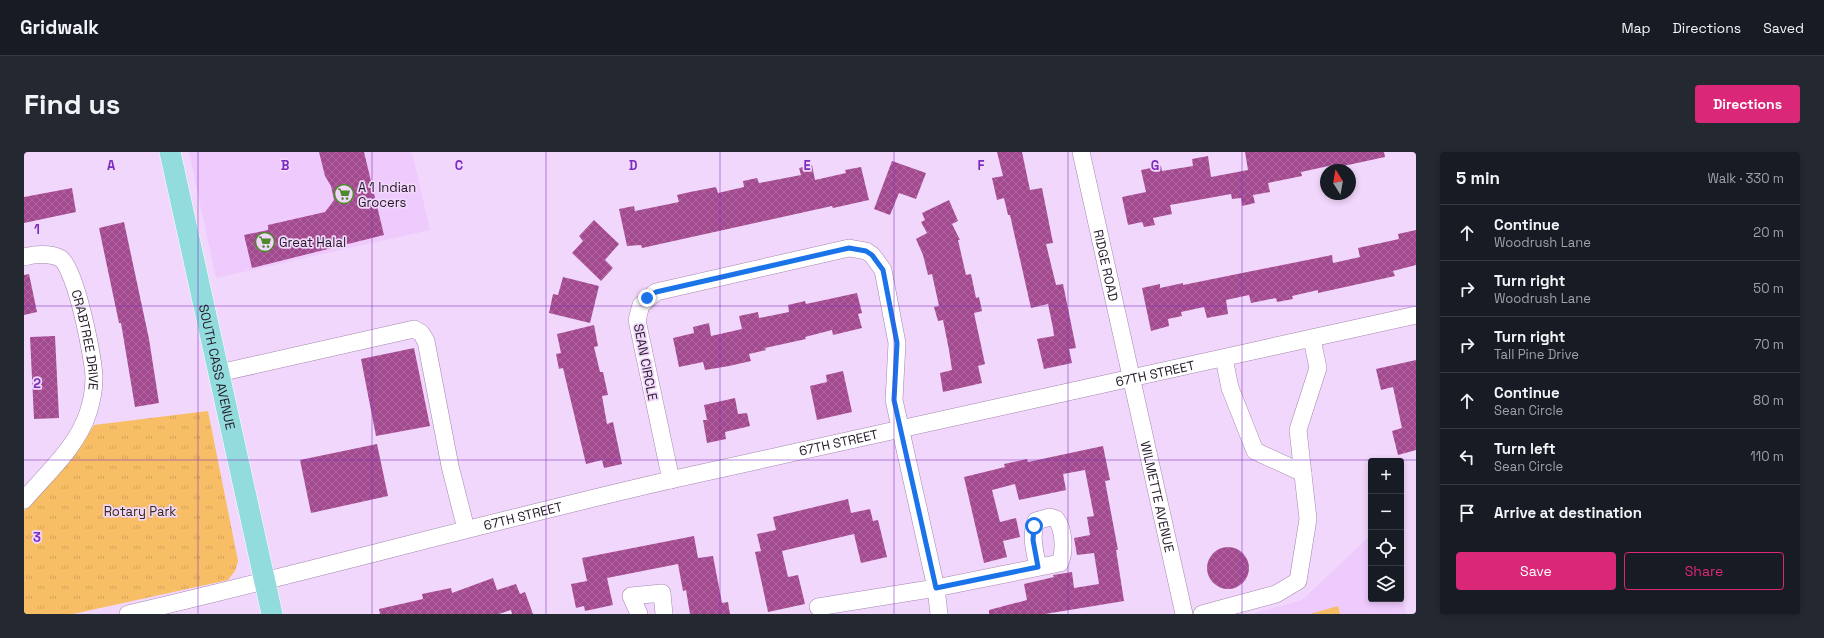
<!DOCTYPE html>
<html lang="en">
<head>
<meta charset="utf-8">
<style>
	:root { --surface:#171b24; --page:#242831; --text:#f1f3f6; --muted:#9ea1a6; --line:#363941; --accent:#db2777 }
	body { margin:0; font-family:"Space Grotesk",sans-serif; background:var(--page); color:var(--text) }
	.controls { position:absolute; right:12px; bottom:12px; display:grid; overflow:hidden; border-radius:4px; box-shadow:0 2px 6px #0003 }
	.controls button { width:36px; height:36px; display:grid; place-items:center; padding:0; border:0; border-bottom:1px solid var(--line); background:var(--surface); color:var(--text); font:20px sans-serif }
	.compass { position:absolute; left:1296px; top:12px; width:36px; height:36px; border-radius:50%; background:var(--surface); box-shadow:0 2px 6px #0003; rotate:349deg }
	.stop { position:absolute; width:12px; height:12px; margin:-9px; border:3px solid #1a73e8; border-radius:50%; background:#fff }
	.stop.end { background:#1a73e8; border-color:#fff; box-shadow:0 1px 4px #0008 }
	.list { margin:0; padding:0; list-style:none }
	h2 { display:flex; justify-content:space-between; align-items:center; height:52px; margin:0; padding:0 16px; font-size:17px }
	h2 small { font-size:13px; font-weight:400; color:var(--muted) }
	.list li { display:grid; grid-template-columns:26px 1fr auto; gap:12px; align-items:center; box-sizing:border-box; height:56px; padding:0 16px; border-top:1px solid var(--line) }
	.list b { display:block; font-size:15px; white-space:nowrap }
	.list p { margin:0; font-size:13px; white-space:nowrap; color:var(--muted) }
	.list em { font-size:13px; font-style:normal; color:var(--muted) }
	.actions { display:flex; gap:8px; padding:12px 16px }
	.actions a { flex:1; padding:9px 0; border:1px solid var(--accent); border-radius:4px; text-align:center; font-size:14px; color:var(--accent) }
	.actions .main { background:var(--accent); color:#fff }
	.icon { flex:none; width:22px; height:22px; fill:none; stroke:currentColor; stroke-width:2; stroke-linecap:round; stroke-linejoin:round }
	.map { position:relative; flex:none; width:1392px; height:462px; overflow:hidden; border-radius:4px }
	header { display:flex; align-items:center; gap:24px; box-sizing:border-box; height:56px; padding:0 20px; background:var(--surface); border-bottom:1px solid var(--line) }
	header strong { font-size:19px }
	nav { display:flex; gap:22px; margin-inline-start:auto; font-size:14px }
	.intro { display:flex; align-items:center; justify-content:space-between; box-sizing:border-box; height:96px; padding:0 24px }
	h1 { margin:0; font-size:28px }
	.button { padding:10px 18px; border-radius:4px; background:var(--accent); color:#fff; font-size:14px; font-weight:700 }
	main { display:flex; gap:24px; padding:0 24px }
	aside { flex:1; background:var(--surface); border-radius:4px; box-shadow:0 2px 6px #0003 }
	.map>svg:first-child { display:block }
	.built { fill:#efcafd }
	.park { fill:url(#park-tufts) }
	.garden { fill:#f7be65 }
	.building { fill:url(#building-cross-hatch) }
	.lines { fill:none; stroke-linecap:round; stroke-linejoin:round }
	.minor-casing { stroke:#a486af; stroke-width:18 }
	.major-casing { stroke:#fff; stroke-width:22 }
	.minor { stroke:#fff; stroke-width:17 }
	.major { stroke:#93dcdd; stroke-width:21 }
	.route { stroke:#1a73e8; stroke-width:5 }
	.grid { fill:none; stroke:#7b2cbf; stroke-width:1; stroke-opacity:0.55 }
	.labels { text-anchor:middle; stroke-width:3.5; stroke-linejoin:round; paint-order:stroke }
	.poi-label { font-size:13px; fill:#241828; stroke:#f1d7fb; text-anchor:start }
	.street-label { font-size:13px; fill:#241828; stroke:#f1d7fb }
	.park-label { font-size:13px; fill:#372a17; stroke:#f1d7fb }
	.grid-label { font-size:13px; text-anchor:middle; font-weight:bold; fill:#7b2cbf; stroke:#f1d7fb; stroke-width:3.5; stroke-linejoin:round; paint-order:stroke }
</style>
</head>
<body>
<header>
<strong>Gridwalk</strong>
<nav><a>Map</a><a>Directions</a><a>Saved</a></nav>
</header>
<div class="intro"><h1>Find us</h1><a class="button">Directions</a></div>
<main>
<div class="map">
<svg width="1392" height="462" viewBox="0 0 1392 462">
	<defs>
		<pattern id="park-tufts" width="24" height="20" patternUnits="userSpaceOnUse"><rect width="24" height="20" fill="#f7be65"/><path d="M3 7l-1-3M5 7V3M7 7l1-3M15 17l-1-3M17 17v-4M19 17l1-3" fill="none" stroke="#d4a358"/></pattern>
		<pattern id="building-cross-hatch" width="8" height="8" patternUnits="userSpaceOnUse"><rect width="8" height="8" fill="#a44990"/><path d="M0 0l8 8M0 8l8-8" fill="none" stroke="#ac6b9e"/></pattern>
	</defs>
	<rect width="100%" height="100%" fill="#f1d7fb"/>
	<!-- built -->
	<path class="built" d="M165,0h223l18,78 -214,48z
		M1347,383v64h30v-10l5,25h-153l49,-14z"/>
	<!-- park -->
	<path class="park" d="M184,259l30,150 -3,10 -7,9 -155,34h-49v-103l53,-59 17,-27z"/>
	<!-- garden -->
	<path class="garden" d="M1314,454l2,8h-30z"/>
	<!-- building -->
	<path class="building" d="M295,0h45l20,83 -132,33 -8,-33 24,-5v-5l57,-13 9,-12 -3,-14 -6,-10z
		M973,0h25l8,38 12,-2 11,55 -7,1 10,41 7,-1 13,64 -7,1 3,14 -28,6 -7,-30 17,-3 -1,-8 -5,-24 -17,4 -21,-93h-2l-4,-17 -7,2 -5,-22 11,-2z
		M1221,0h139l1,5 -51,11 -1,-3 -32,7 1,4 -34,7 2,9 -17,3 2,8 -13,3 -1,-8 -9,1 -1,-5 -61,11 2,9 -19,4 2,7 -11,2 -2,-5 -14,3 -6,-28 24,-5 -5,-22 20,-4 1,5 31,-5 -1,-7 16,-3 3,21 37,-7z
		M868,9l34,12 -10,26 -17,-6 -9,22 -16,-6z
		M788,13l3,15 31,-7 -1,-3 16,-3 8,33 -36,8 -1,-2 -190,42 -1,-3 -14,1 -8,-37 15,-3 1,5 44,-9 -2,-7 13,-3 26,-5 2,6 26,-6 -1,-6 14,-3 2,5 42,-8 -2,-7z
		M48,36l4,24 -52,11v-26z
		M925,48l9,21 -6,3 8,16h-2l8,35 5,-1 5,24 3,-1 3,14 -8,2 11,51 -7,2 4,17 -39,9 -3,-19 12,-3 -3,-20 -6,-30 -5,1 -4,-14 5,-1 -7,-32 -4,1 -5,-20 -7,-16 11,-6 -6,-11 4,-2 -3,-7z
		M570,68l25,24 -14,16 8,8 -12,13 -29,-28 11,-12 -4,-5z
		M100,70l25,117 10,64 -24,4 -14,-84h-2l-20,-95z
		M1392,78v35l-23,6 2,5 -77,17v-3l-26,6 1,3 -16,3 -1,-4 -25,5 -2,-8 -23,5 2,14 -21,4 -3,-11 -23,5 1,4 -14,3 1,7 -18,5 -9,-43 18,-4v4l23,-5v2l149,-30 1,8 27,-6 -2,-9 41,-9 -1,-5z
		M5,122l8,38 -13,3v-40z
		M539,125l36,9 -9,37 -41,-10 4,-19 5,1z
		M833,141l5,20 -4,1 4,14 -29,7 -1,-5 -27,7 1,2 -41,9 1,2 -17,4 2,7 -22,5 -24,4 -2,-8 -24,5 -6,-29 21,-5 -1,-6 16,-4 2,13 31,-7 -3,-13 19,-4 1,6 30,-6 -1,-7 17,-4 1,3z
		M570,173l4,21 -4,1 6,25h3l5,23 -6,1 5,28 6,-2 9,42 -18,4 -2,-8 -16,4 -23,-96 -4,1 -3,-15 5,-1 -4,-19z
		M31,184l4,82 -25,1 -4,-82z
		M390,196l16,78 -54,10 -15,-77z
		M1392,208v90l-18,5 -6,-24 10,-3 -9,-41 -12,3 -5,-21z
		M819,219l9,41 -35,8 -7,-34 17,-4 -1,-7z
		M711,246l3,16 9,-1 3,13 -25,6 1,7 -19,4 -4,-23h4l-3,-15z
		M353,292l11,52 -77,17 -11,-53z
		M1079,294l7,34 -5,1 13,69h-2l8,51 -79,13h-56v-4l38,-10 -3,-16 30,-7 -1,-2 19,-3 2,16 25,-4 -5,-31 -17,2 -3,-17 16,-3 -3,-18 7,-1 -9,-46 -22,4 3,16 -47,10 -4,-16 -23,6 8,32 16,-4 4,19 -17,4 4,16 -23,6 -20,-86 41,-10 -1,-3 23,-5 1,3z
		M824,347l3,14 19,-4 3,12 5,-1 9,37 -26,6 -7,-29 -72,17 6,26 10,-2 7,29 -37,8 -13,-60 6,-1 -4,-17 19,-4 -3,-13z
		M670,384l4,22 15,-2 9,47 6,-1 2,12h-40l-4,-24 -3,1 -5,-27 -71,14 6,27 -28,6 -1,-5 -8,2 -5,-24 16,-3 -5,-23z
		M1183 416a21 21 0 1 1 42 0a21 21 0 1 1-42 0Z
		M469,426l4,12 19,-6 4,10 5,-2 8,22h-21l-1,-4 -12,4h-119l-1,-5 44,-10 -1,-5 29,-6 1,5z"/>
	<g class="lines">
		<!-- minor casing -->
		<g class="minor-casing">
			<g id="minor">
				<path id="s1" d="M1057,0l103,462"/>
				<path id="s2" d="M0,105c10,-3 26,-4 36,1 16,10 33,99 34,119 0,12 -2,24 -6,36 -11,34 -41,60 -64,87"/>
				<path d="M1200,206l6,30 25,63 48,22"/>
				<path d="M195,221l195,-44 7,4 5,8 24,125 16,63"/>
				<path d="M647,328l-34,-160 4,-15 15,-13 193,-44 17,3 6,4 11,15 14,73 -3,57 42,188 3,26"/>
				<path d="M794,455l118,-19 124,-25c5,-12 4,-34 -4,-44l-6,-2 -14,4c-6,15 -1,31 2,46"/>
				<path id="s3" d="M104,462c181,-42 360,-92 542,-134 248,-57 498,-108 746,-165"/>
				<path d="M615,462l-8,-18 31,-3 2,21"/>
				<path d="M1178,462l74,-20 22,-13 10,-62 -10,-89 20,-62 -6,-29"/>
			</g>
		</g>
		<!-- major casing -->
		<g class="major-casing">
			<g id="major">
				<path id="s4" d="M146,0l102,462"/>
			</g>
		</g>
		<!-- minor -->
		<use href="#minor" class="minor"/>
		<!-- major -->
		<use href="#major" class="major"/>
	</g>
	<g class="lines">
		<!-- route -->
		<path class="route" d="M623,146l9,-6 193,-44 17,3 6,4 11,15 14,73 -3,57 42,188 102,-21 -5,-27 1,-14"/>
	</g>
	<!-- grid -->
	<path class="grid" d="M174,0v462M348,0v462M522,0v462M696,0v462M870,0v462M1044,0v462M1218,0v462M0,154h1392M0,308h1392"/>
	<!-- icons -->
	<defs>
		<g id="supermarket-ring" transform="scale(1)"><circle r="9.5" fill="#f1d7fb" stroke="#4c8a2a" stroke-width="1.5"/><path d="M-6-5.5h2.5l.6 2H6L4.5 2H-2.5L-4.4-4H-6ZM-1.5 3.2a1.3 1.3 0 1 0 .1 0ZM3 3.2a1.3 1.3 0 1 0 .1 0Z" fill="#4c8a2a"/></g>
	</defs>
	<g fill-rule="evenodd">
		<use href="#supermarket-ring" x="320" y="42"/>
		<use href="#supermarket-ring" x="241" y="90"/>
	</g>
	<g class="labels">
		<!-- poi labels -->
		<g class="poi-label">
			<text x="334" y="40">A 1 Indian<tspan x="334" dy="15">Grocers</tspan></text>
			<text x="255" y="95">Great Halal</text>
		</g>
		<!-- street labels -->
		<g class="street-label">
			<text dy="5" stroke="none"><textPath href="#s1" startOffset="116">RIDGE ROAD</textPath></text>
			<text dy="5" stroke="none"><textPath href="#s2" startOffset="124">CRABTREE DRIVE</textPath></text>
			<text transform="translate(622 210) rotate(79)" y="5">SEAN CIRCLE</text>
			<text dy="5" stroke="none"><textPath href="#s4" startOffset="220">SOUTH CASS AVENUE</textPath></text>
			<text dy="5" stroke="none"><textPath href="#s3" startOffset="1055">67TH STREET</textPath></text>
			<text dy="5" stroke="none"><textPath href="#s3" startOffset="731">67TH STREET</textPath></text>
			<text dy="5" stroke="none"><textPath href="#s1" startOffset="353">WILMETTE AVENUE</textPath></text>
			<text dy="5" stroke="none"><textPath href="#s3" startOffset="407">67TH STREET</textPath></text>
		</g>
		<!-- park labels -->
		<g class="park-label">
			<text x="116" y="364">Rotary Park</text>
		</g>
	</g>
	<g class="grid-label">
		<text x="87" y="18">A</text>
		<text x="261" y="18">B</text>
		<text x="435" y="18">C</text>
		<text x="609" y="18">D</text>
		<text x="783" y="18">E</text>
		<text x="957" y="18">F</text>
		<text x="1131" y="18">G</text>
		<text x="13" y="82">1</text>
		<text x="13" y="236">2</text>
		<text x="13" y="390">3</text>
	</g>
</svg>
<div class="controls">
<button>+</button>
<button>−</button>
<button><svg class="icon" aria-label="locate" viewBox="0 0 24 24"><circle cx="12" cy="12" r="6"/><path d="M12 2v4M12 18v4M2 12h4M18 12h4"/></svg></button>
<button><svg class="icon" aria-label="layers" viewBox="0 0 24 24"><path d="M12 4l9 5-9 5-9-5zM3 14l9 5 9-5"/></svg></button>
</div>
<svg class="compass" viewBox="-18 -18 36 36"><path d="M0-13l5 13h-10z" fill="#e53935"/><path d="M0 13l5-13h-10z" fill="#9ea1a6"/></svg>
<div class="stop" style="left:1010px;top:374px"></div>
<div class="stop end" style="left:623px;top:146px"></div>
</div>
<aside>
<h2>5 min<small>Walk · 330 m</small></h2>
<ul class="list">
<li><svg class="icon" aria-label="ahead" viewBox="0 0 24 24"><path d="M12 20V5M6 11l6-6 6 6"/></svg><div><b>Continue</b><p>Woodrush Lane</p></div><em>20 m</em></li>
<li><svg class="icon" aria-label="right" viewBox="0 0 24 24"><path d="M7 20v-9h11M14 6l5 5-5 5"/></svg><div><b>Turn right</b><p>Woodrush Lane</p></div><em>50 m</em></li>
<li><svg class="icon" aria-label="right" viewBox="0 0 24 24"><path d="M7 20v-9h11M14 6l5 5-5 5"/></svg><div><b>Turn right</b><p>Tall Pine Drive</p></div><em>70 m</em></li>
<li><svg class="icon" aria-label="ahead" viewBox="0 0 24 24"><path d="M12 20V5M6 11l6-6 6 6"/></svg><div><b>Continue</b><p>Sean Circle</p></div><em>80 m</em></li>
<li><svg class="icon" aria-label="left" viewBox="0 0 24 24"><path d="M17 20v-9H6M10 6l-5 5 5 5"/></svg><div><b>Turn left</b><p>Sean Circle</p></div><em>110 m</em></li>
<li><svg class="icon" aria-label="arrive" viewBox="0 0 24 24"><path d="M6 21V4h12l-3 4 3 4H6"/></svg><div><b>Arrive at destination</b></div></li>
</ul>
<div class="actions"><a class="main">Save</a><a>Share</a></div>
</aside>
</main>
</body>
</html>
